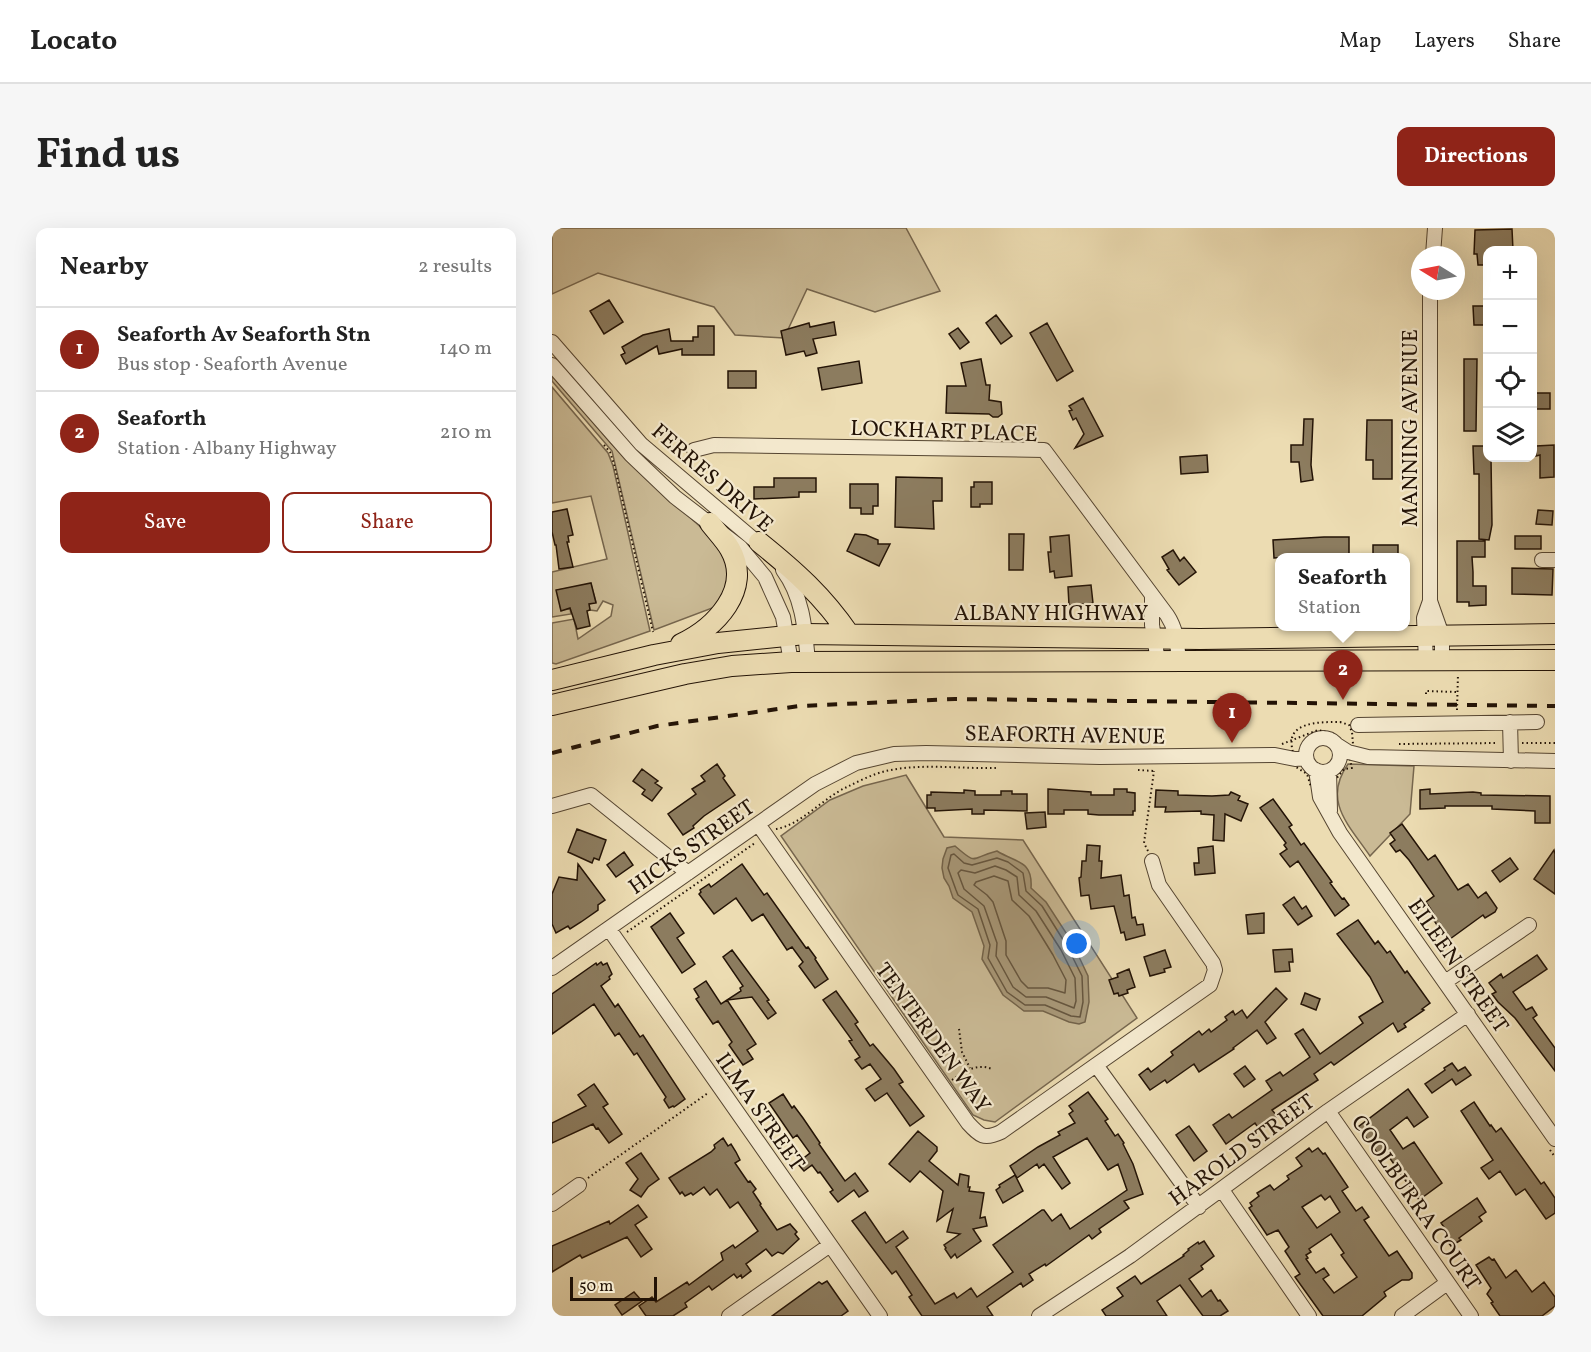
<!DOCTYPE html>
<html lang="en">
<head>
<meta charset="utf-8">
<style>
	:root { --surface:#fff; --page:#f6f6f6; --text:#222; --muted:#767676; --line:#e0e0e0; --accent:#8f2418 }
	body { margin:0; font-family:Vollkorn,serif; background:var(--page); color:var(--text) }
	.controls { position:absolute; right:18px; top:18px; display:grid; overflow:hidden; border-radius:12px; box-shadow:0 6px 24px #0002 }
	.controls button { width:54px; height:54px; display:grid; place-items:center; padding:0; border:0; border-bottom:2px solid var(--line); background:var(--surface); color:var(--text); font:30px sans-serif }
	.compass { position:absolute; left:859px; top:18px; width:54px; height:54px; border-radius:50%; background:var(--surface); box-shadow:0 6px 24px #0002; rotate:280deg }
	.scale { position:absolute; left:18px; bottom:15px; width:87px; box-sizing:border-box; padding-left:6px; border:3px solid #231306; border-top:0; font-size:16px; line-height:21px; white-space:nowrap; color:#231306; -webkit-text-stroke:4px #f3e8cd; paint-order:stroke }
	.you { position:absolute; left:525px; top:716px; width:21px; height:21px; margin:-15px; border:4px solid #fff; border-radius:50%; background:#1a73e8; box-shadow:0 0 0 9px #1a73e833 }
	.badge { display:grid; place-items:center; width:39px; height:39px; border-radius:50%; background:var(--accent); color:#fff; font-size:20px; font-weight:700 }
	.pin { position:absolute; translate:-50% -50px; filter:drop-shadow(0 2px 3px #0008) }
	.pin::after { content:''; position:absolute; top:32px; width:21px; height:18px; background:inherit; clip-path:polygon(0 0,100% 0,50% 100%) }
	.popup { position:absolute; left:723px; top:325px; width:135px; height:78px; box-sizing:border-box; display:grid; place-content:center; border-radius:12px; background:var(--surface); filter:drop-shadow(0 2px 4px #0005); font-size:20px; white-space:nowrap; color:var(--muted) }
	.popup b { font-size:22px; color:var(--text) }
	.popup::after { content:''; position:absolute; left:50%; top:100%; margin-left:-12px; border:12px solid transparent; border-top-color:var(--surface) }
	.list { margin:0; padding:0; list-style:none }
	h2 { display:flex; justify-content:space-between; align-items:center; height:78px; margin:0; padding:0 24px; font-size:26px }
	h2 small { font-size:20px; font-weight:400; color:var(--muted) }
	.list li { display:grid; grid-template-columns:39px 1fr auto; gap:18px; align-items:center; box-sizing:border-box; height:84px; padding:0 24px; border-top:2px solid var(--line) }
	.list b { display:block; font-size:22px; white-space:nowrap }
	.list p { margin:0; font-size:20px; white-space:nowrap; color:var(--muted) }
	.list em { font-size:20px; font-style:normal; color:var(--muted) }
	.actions { display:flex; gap:12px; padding:18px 24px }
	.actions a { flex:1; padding:14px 0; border:2px solid var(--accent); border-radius:12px; text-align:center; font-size:21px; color:var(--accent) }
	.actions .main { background:var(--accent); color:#fff }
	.icon { flex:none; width:33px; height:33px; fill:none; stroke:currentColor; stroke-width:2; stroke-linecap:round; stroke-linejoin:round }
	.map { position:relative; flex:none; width:1003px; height:1088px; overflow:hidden; border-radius:12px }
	header { display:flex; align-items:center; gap:36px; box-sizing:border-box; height:84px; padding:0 30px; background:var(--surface); border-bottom:2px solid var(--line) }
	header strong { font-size:28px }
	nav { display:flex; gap:33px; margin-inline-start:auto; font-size:21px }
	.intro { display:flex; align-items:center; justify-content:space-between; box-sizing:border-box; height:144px; padding:0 36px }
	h1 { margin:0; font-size:42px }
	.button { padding:15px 27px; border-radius:12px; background:var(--accent); color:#fff; font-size:21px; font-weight:700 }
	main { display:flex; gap:36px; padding:0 36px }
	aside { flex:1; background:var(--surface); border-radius:12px; box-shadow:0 6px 24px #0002 }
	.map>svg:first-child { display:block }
	.green { fill:#caba95; stroke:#76664e; stroke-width:1.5 }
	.water { fill:#a89878; stroke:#73634a; stroke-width:1.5 }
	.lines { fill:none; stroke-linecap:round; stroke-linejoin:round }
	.shore { stroke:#66563f; stroke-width:1.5 }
	.building { fill:#8c7c5f; stroke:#231306; stroke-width:1.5; fill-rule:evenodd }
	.minor-casing { stroke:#554531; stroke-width:16 }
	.highway-casing { stroke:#231306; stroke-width:22 }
	.path { stroke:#231306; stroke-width:2; stroke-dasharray:1.5 3; stroke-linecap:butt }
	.minor { stroke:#f3e8cd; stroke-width:14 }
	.highway { stroke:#ecdcb2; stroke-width:20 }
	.rail { stroke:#231306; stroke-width:4; stroke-dasharray:10 10; stroke-linecap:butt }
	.labels { text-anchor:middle; stroke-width:4.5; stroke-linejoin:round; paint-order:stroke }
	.street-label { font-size:22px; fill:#231306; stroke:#f3e8cd }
</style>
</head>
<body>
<header>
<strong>Locato</strong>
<nav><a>Map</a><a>Layers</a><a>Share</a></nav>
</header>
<div class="intro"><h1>Find us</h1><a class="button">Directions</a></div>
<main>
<aside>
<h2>Nearby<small>2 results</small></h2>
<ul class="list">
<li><span class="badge">1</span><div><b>Seaforth Av Seaforth Stn</b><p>Bus stop · Seaforth Avenue</p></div><em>140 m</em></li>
<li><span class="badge">2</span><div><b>Seaforth</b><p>Station · Albany Highway</p></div><em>210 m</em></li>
</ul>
<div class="actions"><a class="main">Save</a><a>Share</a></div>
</aside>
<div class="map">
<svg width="1003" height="1088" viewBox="0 0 1003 1088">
	<rect width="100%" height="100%" fill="#ecdcb2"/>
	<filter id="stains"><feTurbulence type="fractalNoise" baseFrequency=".00333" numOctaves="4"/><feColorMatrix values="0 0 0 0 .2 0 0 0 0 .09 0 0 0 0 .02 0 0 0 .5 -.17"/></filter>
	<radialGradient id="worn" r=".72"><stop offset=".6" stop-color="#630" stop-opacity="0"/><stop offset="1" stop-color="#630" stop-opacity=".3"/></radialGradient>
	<!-- green -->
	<path class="green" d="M0,0h354l34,63 -65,21 -68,-23 -23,49 -49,-3 -21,-28 -116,-34 -46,21z
		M0,145l58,69 30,30 76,69 17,31 -16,38 -5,-2 -58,22 -42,-179 -60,-70z
		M0,159l56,66 5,13 37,165 -94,33 -4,-1v-40l22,-4 4,20 33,-23 2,-11 -10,-4 -6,10 -7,-1 -1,-6 7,-2 -5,-18 -34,6 4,20 9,-1 1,5 -19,3v-45l55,-13 -16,-63 -39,7z
		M796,536l66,2 -4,48 -40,42c-21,-31 -48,-55 -22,-92z
		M354,547l38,62 79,3 114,178 -142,104 -11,-2 -11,-5 -192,-279 49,-36 33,-14z"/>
	<!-- water -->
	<path class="water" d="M403,618c23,20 15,12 42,5 19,12 36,9 34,37l15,14 26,40 16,34 1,26 -4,20 -6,2 -10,-2 -26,-11h-19l-21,-16 -21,-36 2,-13 -12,-34 -19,-14 -4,-12 -5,-8 -2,-10 1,-9 4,-11z"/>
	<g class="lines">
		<!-- shore -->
		<path class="shore" d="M402,626l10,9 8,2 25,-7 11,4 15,11 3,18 16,15 25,40 15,30 1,26 -3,15 -9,-1 -26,-11h-20l-18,-13 -19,-34 2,-13 -12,-36 -20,-14 -2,-5 -8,-22 3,-13z
			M443,638l11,4 11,7 2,18 17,16 25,39 14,28 1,23 -2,7 -28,-11h-20l-13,-10 -17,-31 1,-13 -13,-37 -20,-17 -6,-16 3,-3 14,3z
			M442,648l14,5 4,19 17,16 24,39 13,25 -1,13 -17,-5h-20l-7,-7 -15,-26v-14l-13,-39 -6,-7 -13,-10 2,-3z"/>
	</g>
	<!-- building -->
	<path class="building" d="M960,1l1,21h-25v15h-10l-1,-11h-3l1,-24z
		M57,72l14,22 -19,12 -14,-23z
		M921,78h14l1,19h-14z
		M444,87l16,21 -11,8 -15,-21z
		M282,94l2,13 -23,4 4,14 -11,3 -2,-5 -18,4 -5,-24 28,-8 1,4z
		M495,95l26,48 -16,10 -27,-48z
		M146,98h16v29h-32v-6l-23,5 -2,-8 -31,18 -5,-9 4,-2 -3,-6 21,-12 26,-6 2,12h22v-4h5z
		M406,100l11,14 -9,7 -11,-15z
		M429,131l5,26h4l-1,15 12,2 1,12 -4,3h-5l-4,-3 -43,-1 1,-27h19l-5,-23z
		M912,131h13l-1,72h-12z
		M307,133l3,22 -40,7 -4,-22z
		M176,143h28v17h-28z
		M981,165h17v16h-17z
		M531,170l20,38 -28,12 9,-14 -8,-16 -3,2 -4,-9 3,-1 -3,-4z
		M752,191h9l-2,46 2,15 -12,2 -2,-20h-8v-17h12z
		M815,192h25v59h-19v-19h-7z
		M1002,217v32l-14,1v-23l-4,1v-10z
		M921,218h15v12h3l1,67 -3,15 -10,-1v-65h-5z
		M655,227l1,17 -27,2 -1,-17z
		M344,249l46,1v23h-9l1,28 -39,-2z
		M222,250h42v14h-17v5l-45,2v-12h20z
		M422,254h18v22h-12v3h-9v-20h3z
		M298,256h28v22h-5v8h-12v-6h-11z
		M15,281l6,26 -5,1 1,6h-2l6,25 -14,2 -3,-24h-1l-3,-13v-20z
		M986,282l15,1 -1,14 -16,-1z
		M303,306l11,1 12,5v4h12l-11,22 -32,-15z
		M457,306h15l-1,36h-14z
		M517,307l3,41 -17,2 -1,-7 -4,1 -2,-20h3l-1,-15z
		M963,308h26v13h-26z
		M772,309h25v21h-25v-3l-50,3 -1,-18z
		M905,313h28v16h-13l1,15v14h13v19l-17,1v-4h-12z
		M821,317h25v13h-25z
		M621,322l7,11 4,-4 12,15 -17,13 -12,-15 2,-1 -7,-12z
		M960,340l41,1 -1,26 -40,-1z
		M39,355l5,20 -7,1 1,6 -3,1 3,15 -13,3 -7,-21 -9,3 -5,-21z
		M539,357l2,18 -24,2 -1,-18z
		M165,536l8,12 -2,2 12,17 -31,21 -11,10 1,2 -11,7 -15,-21 28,-20 -4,-5 13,-8 -4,-5z
		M90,541l16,12 -3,2 7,5 -10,13 -10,-7 3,-4 -12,-9z
		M496,561l43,3v3h23v-6h13v3l8,1v18h-2v4h-34l-11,-1v-4h-24v4h-16z
		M878,561v5l43,-2 8,1v2l69,1v27h-15v-12l-43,-2v-3h-47v2l-25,1v-19z
		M412,562l11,1v4h26v-4h11v3h15v17l-43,-1v4h-12v-5l-37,2v-3h-8v-13h4v-3l33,1z
		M604,562l22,1v4l34,1 17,-1 2,-3 9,4 -2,4 10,4 -7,17 -16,-7 -1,27 -11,-1 1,-25 -13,-1v-3l-36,1 1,-5h-11z
		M721,571l19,26 -3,2 12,18 3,-2 28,39 -2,1 12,16 2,-1 5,7 -14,11 -37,-55 -8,6 -10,-13 7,-5 -3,-4 2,-2 -26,-35z
		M493,584l1,15 -19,2 -2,-16z
		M850,596l26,36 7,-5 23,35 10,-6 10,14 8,-6 11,16 -2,4 -10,6 -2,-3 -33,24 -10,-16 -3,2 -6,-9 3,-2 -8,-12 8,-6 -25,-36 -9,-10 -4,2 -6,-8 5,-4 -5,-7z
		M25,601l29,11 -7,20 -5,-2 -2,5 -24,-11z
		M535,617l13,1 -1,15h3l-1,17 20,-3 3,21 5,-1 3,23 3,-1 2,8 6,-1 2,11 -19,5 -2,-8 -3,1 -7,-27 -23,3 -2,-14 -8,1 -2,-18 2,-1 1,-16h4z
		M661,618l2,27 -20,2 -1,-12h5l-1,-15z
		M1002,622l1,4v40l-21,-15z
		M72,624l9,13 -17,12 -9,-12z
		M958,630l8,11 -18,13 -8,-11z
		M26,636l27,36 -7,5v5l-17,12 -11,7 -2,-3 -12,7 -4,-9v-30l7,-17 18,3z
		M190,636l22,31 3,-2 39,55 2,-1 8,11 -1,1 13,20 -13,9 -16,-22 4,-4 -11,-15 -5,3 -24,-36 -11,7 -16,-23 -22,16 -15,-20 2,-2 -1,-2 9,-6 2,3z
		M742,669l8,12 4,-3 6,10 -14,9 -15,-20z
		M118,685l14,20 -7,5 18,26 -13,9 -31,-46z
		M712,685v20l-16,1 -2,-19z
		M806,692l17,24 3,-3 9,12 3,-2 15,22 2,-2 23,32 -8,6 2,1 -20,14 2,3 -8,5 -5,-9 -59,42 -3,-3 -17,12 4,6 -46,30 5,6 -18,13 -4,-6 -29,21 -13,-19 16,-11 3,4 40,-28 -6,-9 14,-9 3,4 27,-19 -15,-23 8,-5 17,25 43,-31 -4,-6 24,-15 -13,-25 -33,-43z
		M740,721l1,13h-4l1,9 -15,1 -2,-22z
		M180,722l37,50 -2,1 9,12 -8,6 -16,-22 -25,3 29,44 -9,6 6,9 -10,6 -14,-20 3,-3 -14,-21 -5,3 -17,-25 3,-2 -5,-8 12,-8 15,23 20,-13 -1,-3 3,-2 -20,-29z
		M613,722l6,17 -7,2 1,3 -15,4 -6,-19z
		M985,727l10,14 -34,23 13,18 6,-3 5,8 -4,3 22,30v23l-40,-53 -17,-16 -6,-8 4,-2 -7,-9 12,-9 2,4z
		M49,734l2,3 4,-2 5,11 -3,3 1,2 -9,7 14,21 3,-3 22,33 3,-2 42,64 -11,8 -1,-1 -4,2 -5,-8 2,-3 -29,-44 -3,2 -15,-22 -4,3 -21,-32 -42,30v-40l44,-31 1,2z
		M577,741l6,18 -8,3 1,3 -9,3 -1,-3 -4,1 -5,-14 9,-3 -1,-3z
		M724,760l11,11 -22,23 11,16 -9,6 -10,-14 -24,18 1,1 -35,23 -5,-8 -27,19 -2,-3 -15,10 -11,-15 9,-7 3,4 22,-17 -2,-3 28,-21 3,4 7,-6 2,3 16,-12 -2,-3 8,-6 2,4 7,-5 5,8z
		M284,763l22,31 -3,2 15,22 3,-2 21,25 9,13 -4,2 25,32 -14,10 -23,-33 -12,8 -9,-12 15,-10 -11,-15 -8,5 -7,-9 5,-3 -11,-16 3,-1 -29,-40z
		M753,765l15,6 -4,11 -15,-6z
		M900,835l6,8 7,-4 6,8 -15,10 -4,-6 -20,14 -7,-9 20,-14 -1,-2z
		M693,838l10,13 -11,8 -10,-13z
		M42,856l14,20 -5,3 19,27 -13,9 -11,-15 -2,1 -3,-5 -41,19v-20l34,-17 -8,-11z
		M856,861l20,28 -14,10 -7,-10 -17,13 13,19 11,-7 28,41 -23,17 -32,-46 -6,4 -23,-31z
		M536,864l20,27 -3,2 10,15 3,-2 6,9 -1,1 10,20 10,30 -19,7 5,7 -30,21 2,3 -9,7 -3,-4 -43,31 -1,-2 -16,10 4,6 -10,7 -2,-4 -34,24 6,9h-71l-13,-19 3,-2 -16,-24 -4,3 -40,-53 13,-9 21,31 17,-12 5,7 -12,9 39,57 19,-11 3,5 14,-10 6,9 36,-25 -20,-27 49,-35h2l8,11 9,-7 9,15 57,-39 -9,-26 -10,6 -21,-32 -34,19 17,26 -8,6 -18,-25 -5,4 -2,-4 -20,14 -7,-12 28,-19 22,-12 -2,-3 17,-9 -6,-9 4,-3 -4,-5z
		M231,866l9,14 2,-2 9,12 17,25 -1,1 26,37 10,-8 13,18 -9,6 -5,-7 -16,12 -8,-10 3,-2 -13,-18 -2,1 -6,-8 -8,6 -7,-8 13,-10 -13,-18 -4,3 -24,-35z
		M922,874l16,24 1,-1 5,7 5,-4 40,56 3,-2 11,16v15l-9,6 -21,-30 -9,6 -16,-24 -11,8 -8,-11 12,-8 -32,-49z
		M637,898l18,25 -13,10 -18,-26z
		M366,903l19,16v4l-8,10 29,24 2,-11 9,2 -1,11h2l-1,4 15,2 -4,25 5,-1 2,9 -14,3 8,12 -24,17 -2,-4 -4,4 -6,-9 1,-1 -2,-3 16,-11 -13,-2 6,-23 -16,12 6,-30 -23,-20 -10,11 -21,-18z
		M171,910l5,8 3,-2 5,8 4,8 -5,3 13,19 2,-1 6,8 -3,3 8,12 -1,1 17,25 13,-6 7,8 -2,2 4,5 -16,15 -5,-2 -6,4 -6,-7 -20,15 5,7 -9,7 -1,-3 -4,3 -3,-4 -22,16 -3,-4 -24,17 2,4 -14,9h-27l-7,-10 13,-9 4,5 31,-20 2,3 34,-25 -2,-7 12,-8 2,3 23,-17 -20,-29 -8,6 -13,-19 -7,6 -6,-8 -11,8 -2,-2 -6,3 -3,-4 -2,2 -11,-16 42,-26 4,-4 -1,-3z
		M757,920l3,4 6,-4 5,6 2,-1 23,34 -6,4 14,20 6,-4 7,10 -5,3 25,36 8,-5 15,22v5l-3,2h-7l-18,12 2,4 -24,20h-39l-28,-39 5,-3 -15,-23 4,-4 -11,-17 -11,5 -18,-27 3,-2 -2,-3 9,-7 -2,-3 13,-8 4,5 15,-11 -2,-3 15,-10 -6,-8zM769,967l4,5 5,-4 10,16 -23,16 -15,-21zM779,1006l13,19 -3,2 16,22 -23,16 -11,-14 6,-4 -5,-7 -8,5 -10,-14 2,-1 -2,-3 5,-3 -2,-3z
		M89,925l18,26 -11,8 -7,10 -11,-7 8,-11 -12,-16z
		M463,947l8,16 -20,12 -7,-13 4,-3 -1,-2z
		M925,970l9,14 -7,5 3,4 -23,17 2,2 -10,6 -7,-9 5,-3 -8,-11z
		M86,977l9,12 -12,8 17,24 -11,8 -14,-20 -45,21 -2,-3 -28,17v-26l57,-25 1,3z
		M652,1013l10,15 -13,10 2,3 -14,10 13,18 9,-7 7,11 2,-1 8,11 -8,5h-17l-23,-31 -23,16 10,15h-61l-4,-6 21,-14 -6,-8 18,-12 6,8 43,-28 -1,-1 6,-5 -1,-1 10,-7 1,2z
		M937,1029l3,3 2,-1 12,19 10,-8 16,22 12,-10 11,15v9l-13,10h-42l-9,-13 2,-1 -6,-8 4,-6 -15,-23z
		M275,1053l21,30 -7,5h-69l47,-34 3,2z
		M82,1064l8,9 -20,14 -7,-10z"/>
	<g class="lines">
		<!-- minor casing -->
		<g class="minor-casing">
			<path id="minor" d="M881,27l2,-27
				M0,114l89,102 124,105
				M0,137l79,90 44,42 65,50 25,30 18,40 8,45
				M142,222l20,-5 330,5 123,165c10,15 10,29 12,46
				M990,332h13
				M231,342c20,27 22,59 25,92
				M600,369v28l6,36
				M878,373l12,34v25
				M874,432l-2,-42 6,-17v-310
				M958,494l1,39
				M806,497l179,-3
				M754 527a17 17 0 1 1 34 0a17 17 0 1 1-34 0Z
				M785,517l11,7 20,5 187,4
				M764,542l4,27 20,36 215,306
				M777,543l1,40
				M0,578l39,-11 97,78
				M206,596l210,299c12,13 16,17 33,9l95,-67 103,142
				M57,701l271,387
				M0,740l263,-184 41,-21 38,-9 32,-1 174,4 175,-2 20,4 11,-1
				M893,754l84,-57
				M544,837l114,-80 5,-15 -2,-7 -54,-78 -7,-24
				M776,883l143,205
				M670,962l87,126
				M0,976l27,-19
				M177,1088l101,-71
				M487,1088l91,-60 198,-145 140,-97
				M850,1088l45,-33"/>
		</g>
		<!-- highway casing -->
		<g class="highway-casing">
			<path id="highway" d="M207,314c36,29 64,54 90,92
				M129,416c34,-16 72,-55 49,-95 -5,-9 -14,-18 -20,-26
				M0,452l102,-25 64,-12 87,-9 395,5 355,-5
				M0,477l133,-31 47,-8 59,-4 764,-2"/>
		</g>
		<!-- path -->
		<path class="path" d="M52,217l6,7 4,12 39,168
			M874,466v-3l31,1
			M905,482l1,-36
			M788,494l9,3 3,7 1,12c-7,8 -3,15 -1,24l-8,1 -8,10 -25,8 -4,-13 -11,-7c-1,-8 -6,-21 -4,-29 4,-17 34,-16 48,-16z
			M970,515h33
			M730,516l36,-14 16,4
			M847,516l99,-1
			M586,542l16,1
			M224,601c25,-4 47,-31 71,-42 12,-6 26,-13 39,-16 35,-8 75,-2 111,-3
			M596,623l-4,-8 10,-72
			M75,704l128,-89
			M407,801l3,23 8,16
			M400,852c13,-9 25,-17 40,-11
			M998,922l5,7
			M36,950l120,-85"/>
		<!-- minor -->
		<use href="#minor" class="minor"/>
		<!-- highway -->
		<use href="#highway" class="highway"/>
		<!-- rail -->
		<path class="rail" d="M0,525l105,-27 142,-20 156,-7 600,7"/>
	</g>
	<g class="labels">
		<!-- street labels -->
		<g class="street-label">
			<text transform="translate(857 200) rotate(-90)" y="8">MANNING AVENUE</text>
			<text transform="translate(392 202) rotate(2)" y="8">LOCKHART PLACE</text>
			<text transform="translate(161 249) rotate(41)" y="8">FERRES DRIVE</text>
			<text x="499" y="392">ALBANY HIGHWAY</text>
			<text transform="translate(513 506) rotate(1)" y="8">SEAFORTH AVENUE</text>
			<text transform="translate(139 618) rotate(-35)" y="8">HICKS STREET</text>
			<text transform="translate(907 737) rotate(55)" y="8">EILEEN STREET</text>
			<text transform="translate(382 809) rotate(54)" y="8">TENTERDEN WAY</text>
			<text transform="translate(209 883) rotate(55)" y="8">ILMA STREET</text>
			<text transform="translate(689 921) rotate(-36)" y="8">HAROLD STREET</text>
			<text transform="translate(865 974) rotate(55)" y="8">COOLBURRA COURT</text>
		</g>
	</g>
	<rect width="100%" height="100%" filter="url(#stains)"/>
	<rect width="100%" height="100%" fill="url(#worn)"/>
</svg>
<div class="controls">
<button>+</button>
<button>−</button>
<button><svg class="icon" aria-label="locate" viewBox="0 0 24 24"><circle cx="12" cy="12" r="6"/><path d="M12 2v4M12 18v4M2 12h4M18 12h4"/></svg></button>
<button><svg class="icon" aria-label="layers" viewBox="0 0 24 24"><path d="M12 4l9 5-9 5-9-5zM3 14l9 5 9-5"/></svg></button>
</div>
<svg class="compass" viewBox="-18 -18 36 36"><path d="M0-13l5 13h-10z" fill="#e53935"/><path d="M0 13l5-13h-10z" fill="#767676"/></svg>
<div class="scale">50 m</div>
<div class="you"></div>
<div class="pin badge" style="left:680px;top:515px">1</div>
<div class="pin badge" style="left:791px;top:472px">2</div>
<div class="popup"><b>Seaforth</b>Station</div>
</div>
</main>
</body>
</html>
